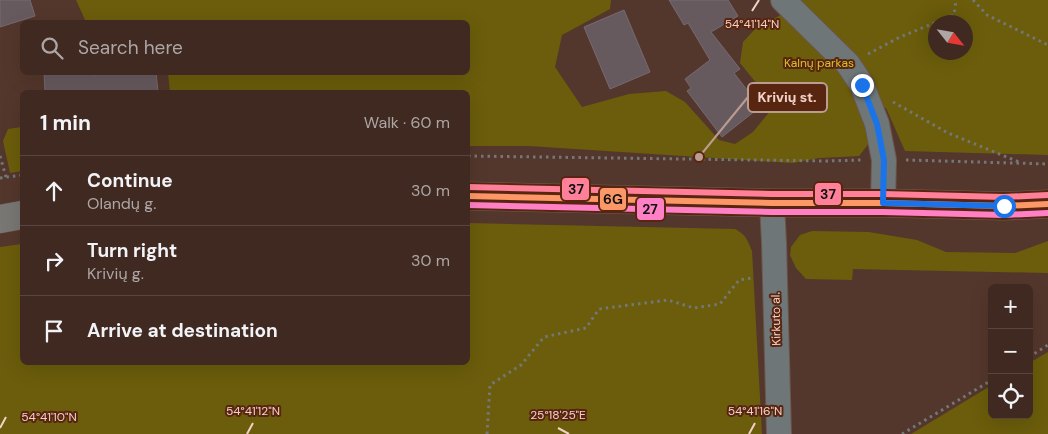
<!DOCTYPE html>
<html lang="en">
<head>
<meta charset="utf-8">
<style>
	:root { --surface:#3f2921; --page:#46312a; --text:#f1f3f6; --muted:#ada6a5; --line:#58453f }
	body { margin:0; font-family:"DM Sans",sans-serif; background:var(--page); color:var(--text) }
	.controls { position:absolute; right:15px; bottom:15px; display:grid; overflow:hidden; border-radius:8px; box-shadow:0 5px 20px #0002 }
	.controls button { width:45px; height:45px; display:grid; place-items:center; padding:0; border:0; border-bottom:1px solid var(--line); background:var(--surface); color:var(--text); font:25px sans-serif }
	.compass { position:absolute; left:928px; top:15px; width:45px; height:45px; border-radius:50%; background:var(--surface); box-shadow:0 5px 20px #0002; rotate:121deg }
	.stop { position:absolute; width:15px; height:15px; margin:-11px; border:4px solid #1a73e8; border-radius:50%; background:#fff }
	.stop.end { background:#1a73e8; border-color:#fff; box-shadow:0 1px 5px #0008 }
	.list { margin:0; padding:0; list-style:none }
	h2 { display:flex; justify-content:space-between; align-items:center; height:65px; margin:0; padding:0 20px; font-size:21px }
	h2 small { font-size:16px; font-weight:400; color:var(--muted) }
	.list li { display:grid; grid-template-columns:32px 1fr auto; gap:15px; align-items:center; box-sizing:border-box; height:70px; padding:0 20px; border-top:1px solid var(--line) }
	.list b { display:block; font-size:19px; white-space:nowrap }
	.list p { margin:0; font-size:16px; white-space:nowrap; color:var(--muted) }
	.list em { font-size:16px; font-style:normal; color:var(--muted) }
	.icon { flex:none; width:28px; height:28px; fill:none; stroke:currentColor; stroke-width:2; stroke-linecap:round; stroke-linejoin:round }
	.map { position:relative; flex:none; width:1048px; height:434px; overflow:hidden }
	.search { position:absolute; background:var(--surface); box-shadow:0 5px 20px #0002; left:20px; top:20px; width:450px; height:55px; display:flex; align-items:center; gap:12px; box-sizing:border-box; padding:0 18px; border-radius:8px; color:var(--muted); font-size:19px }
	.panel { position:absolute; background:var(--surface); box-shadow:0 5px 20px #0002; left:20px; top:90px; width:450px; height:275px; border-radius:8px }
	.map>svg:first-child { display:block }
	.green { fill:#6b5d0b; fill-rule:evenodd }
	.building { fill:#675a5f; stroke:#766a6f }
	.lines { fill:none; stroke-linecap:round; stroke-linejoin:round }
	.minor-casing { stroke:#6d554b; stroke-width:26 }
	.primary-casing { stroke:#6d554b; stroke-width:29 }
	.path { stroke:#757777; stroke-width:3; stroke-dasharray:2.5 4; stroke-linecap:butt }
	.minor { stroke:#6e7678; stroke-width:24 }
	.primary { stroke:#797773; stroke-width:28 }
	.bus-1-casing { stroke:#582511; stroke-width:10 }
	.bus-2-casing { stroke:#582511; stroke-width:10 }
	.bus-3-casing { stroke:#582511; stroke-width:10 }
	.bus-1 { stroke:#fc9868; stroke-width:6 }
	.bus-2 { stroke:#ff80c5; stroke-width:6 }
	.bus-3 { stroke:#ff8098; stroke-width:6 }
	.route { stroke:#1a73e8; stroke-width:6 }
	.ticks { fill:none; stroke:#f3d2c6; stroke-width:2 }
	.labels { text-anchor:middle; stroke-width:4; stroke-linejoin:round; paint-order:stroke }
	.park-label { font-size:12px; fill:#d7c22e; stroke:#582511 }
	.street-label { font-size:12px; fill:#f3d2c6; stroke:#582511 }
	.ticks-label { font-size:12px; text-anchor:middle; fill:#f3d2c6; stroke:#582511; stroke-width:4; stroke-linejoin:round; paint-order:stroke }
	.leader { fill:none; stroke:#bb9c90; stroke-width:2 }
	.callout-dot { fill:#bb9c90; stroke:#582511; stroke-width:2 }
	.callout { fill:#582511; stroke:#bb9c90; stroke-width:2 }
	.callout-label { font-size:14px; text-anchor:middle; font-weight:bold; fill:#f3d2c6 }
	.line-badge { stroke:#582511; stroke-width:2 }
	.pale-badge-label { font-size:14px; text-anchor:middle; font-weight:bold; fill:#111 }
</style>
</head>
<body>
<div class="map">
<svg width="1048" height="434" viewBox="0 0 1048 434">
	<rect width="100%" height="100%" fill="#54372c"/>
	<!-- green -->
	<path class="green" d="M76,0h535l-1,9 -48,26 -7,32 27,40 47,-13 37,-3 19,11 34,38 16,4 18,-12 18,-22 -1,-10 -30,-37 3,-21 13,-14 23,-12 16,-16h253v155l-143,-4 -19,-43 -21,-3 9,32 -15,19 -40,2 -26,5 -264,-17h-61v-54h-298l-2,-19 300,-1v-50h-382zM936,22h30v30h-30z
		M22,127v44l-12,2 -7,-32 5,-12z
		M468,223l267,6c11,6 12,10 17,22l10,183h-762v-187l22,-3v118h446z
		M812,231l57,1 48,8 29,12 69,1 33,-12v32l-195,-4 -1,11 -46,-1 -10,-11 -6,-13 1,-8 9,-12z
		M1048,352v82h-137l81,-49v30h37v-52z"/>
	<!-- building -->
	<path class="building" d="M0,0h30l5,16 -35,11z
		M669,0h59l10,16 -27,16 29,37 -6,4 26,34 -38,30 -35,-46 4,-3 -6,-9 25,-19 -22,-37 -4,2z
		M624,10l26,62 -40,17 -26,-62z
		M44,72h50v3l30,-3h32l2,20h-113z"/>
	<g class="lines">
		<!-- minor casing -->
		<g class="minor-casing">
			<path id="minor" d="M783,0l65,64 14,21 15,39 7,36 -1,43
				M772,203l2,40 5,191"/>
		</g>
		<!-- primary casing -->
		<g class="primary-casing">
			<path id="primary" d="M468,196l304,7h111l121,3 44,-2
				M0,219l22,-4"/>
		</g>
		<!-- path -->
		<path class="path" d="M973,0l14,15 61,30
			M868,54l32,-17 54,-22 2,-15
			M893,102l55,31 71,29
			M0,156l6,21
			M468,156l359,5 35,-1
			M906,160l142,4
			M0,178l22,-3
			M1029,357l19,-12
			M487,434l3,-49 31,-20 23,-28 42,-9 13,-19 69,-9 26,8 26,-4 19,-24 13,-2
			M902,434l90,-54"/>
		<!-- minor -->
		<use href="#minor" class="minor"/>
		<!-- primary -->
		<use href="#primary" class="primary"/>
		<!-- bus-1 casing -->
		<g class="bus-1-casing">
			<path id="bus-1" d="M468,196l304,7h111l121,3 44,-2"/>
		</g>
		<!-- bus-2 casing -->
		<g class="bus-2-casing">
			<path id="bus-2" d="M468,205l304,7h111l121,3 44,-2"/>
		</g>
		<!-- bus-3 casing -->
		<g class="bus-3-casing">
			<path id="bus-3" d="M468,187l304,7h111l121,3 44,-2"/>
		</g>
		<!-- bus-1 -->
		<use href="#bus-1" class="bus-1"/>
		<!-- bus-2 -->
		<use href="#bus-2" class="bus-2"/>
		<!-- bus-3 -->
		<use href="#bus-3" class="bus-3"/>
	</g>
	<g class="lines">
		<!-- route -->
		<path class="route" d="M862,85l15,39 7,36 -1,43 121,3"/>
	</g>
	<!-- ticks -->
	<path class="ticks" d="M752,11l7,-11M0,428l6,-11M558,428l11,6M247,434l6,-11M749,434l6,-11"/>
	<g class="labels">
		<!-- park labels -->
		<g class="park-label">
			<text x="819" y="67">Kalnų parkas</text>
		</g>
		<!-- street labels -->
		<g class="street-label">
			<text transform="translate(776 319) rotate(-91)" y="4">Kirkuto al.</text>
		</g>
	</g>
	<g class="ticks-label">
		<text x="752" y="28">54°41'14"N</text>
		<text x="253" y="415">54°41'12"N</text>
		<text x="755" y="415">54°41'16"N</text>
		<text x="558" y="419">25°18'25"E</text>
		<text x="49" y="421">54°41'10"N</text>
	</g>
	<!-- callouts -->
	<path class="leader" d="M699 157L748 97"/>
	<circle class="callout-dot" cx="699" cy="157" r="5"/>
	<rect class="callout" x="748" y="83" width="79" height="29" rx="5"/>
	<g class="callout-label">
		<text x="787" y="102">Krivių st.</text>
	</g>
	<g class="line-badge">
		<rect x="561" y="177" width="29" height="24" rx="5" fill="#ff8098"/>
		<rect x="814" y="182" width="28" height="24" rx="5" fill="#ff8098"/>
		<rect x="599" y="187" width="28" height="24" rx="5" fill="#fc9868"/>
		<rect x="636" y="197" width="29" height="24" rx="5" fill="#ff80c5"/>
	</g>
	<g class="pale-badge-label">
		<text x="576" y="194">37</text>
		<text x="828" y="199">37</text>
		<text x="613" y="204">6G</text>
		<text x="650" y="214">27</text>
	</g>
</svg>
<div class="controls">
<button>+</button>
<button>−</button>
<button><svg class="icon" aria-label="locate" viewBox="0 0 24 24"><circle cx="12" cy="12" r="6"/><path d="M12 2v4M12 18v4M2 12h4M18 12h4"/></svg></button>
</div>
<svg class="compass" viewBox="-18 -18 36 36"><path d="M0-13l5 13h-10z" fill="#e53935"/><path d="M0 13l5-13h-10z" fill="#ada6a5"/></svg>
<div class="stop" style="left:1004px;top:206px"></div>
<div class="stop end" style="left:862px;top:85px"></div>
<div class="search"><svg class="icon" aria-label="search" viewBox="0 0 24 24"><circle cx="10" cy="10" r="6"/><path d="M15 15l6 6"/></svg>Search here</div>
<section class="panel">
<h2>1 min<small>Walk · 60 m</small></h2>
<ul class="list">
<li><svg class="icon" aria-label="ahead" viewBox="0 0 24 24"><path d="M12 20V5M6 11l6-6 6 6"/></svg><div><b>Continue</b><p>Olandų g.</p></div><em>30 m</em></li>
<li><svg class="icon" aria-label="right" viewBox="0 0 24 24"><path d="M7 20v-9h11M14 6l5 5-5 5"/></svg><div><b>Turn right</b><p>Krivių g.</p></div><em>30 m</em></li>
<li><svg class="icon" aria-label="arrive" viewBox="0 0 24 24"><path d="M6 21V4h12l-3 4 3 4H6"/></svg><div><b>Arrive at destination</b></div></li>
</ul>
</section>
</div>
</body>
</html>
